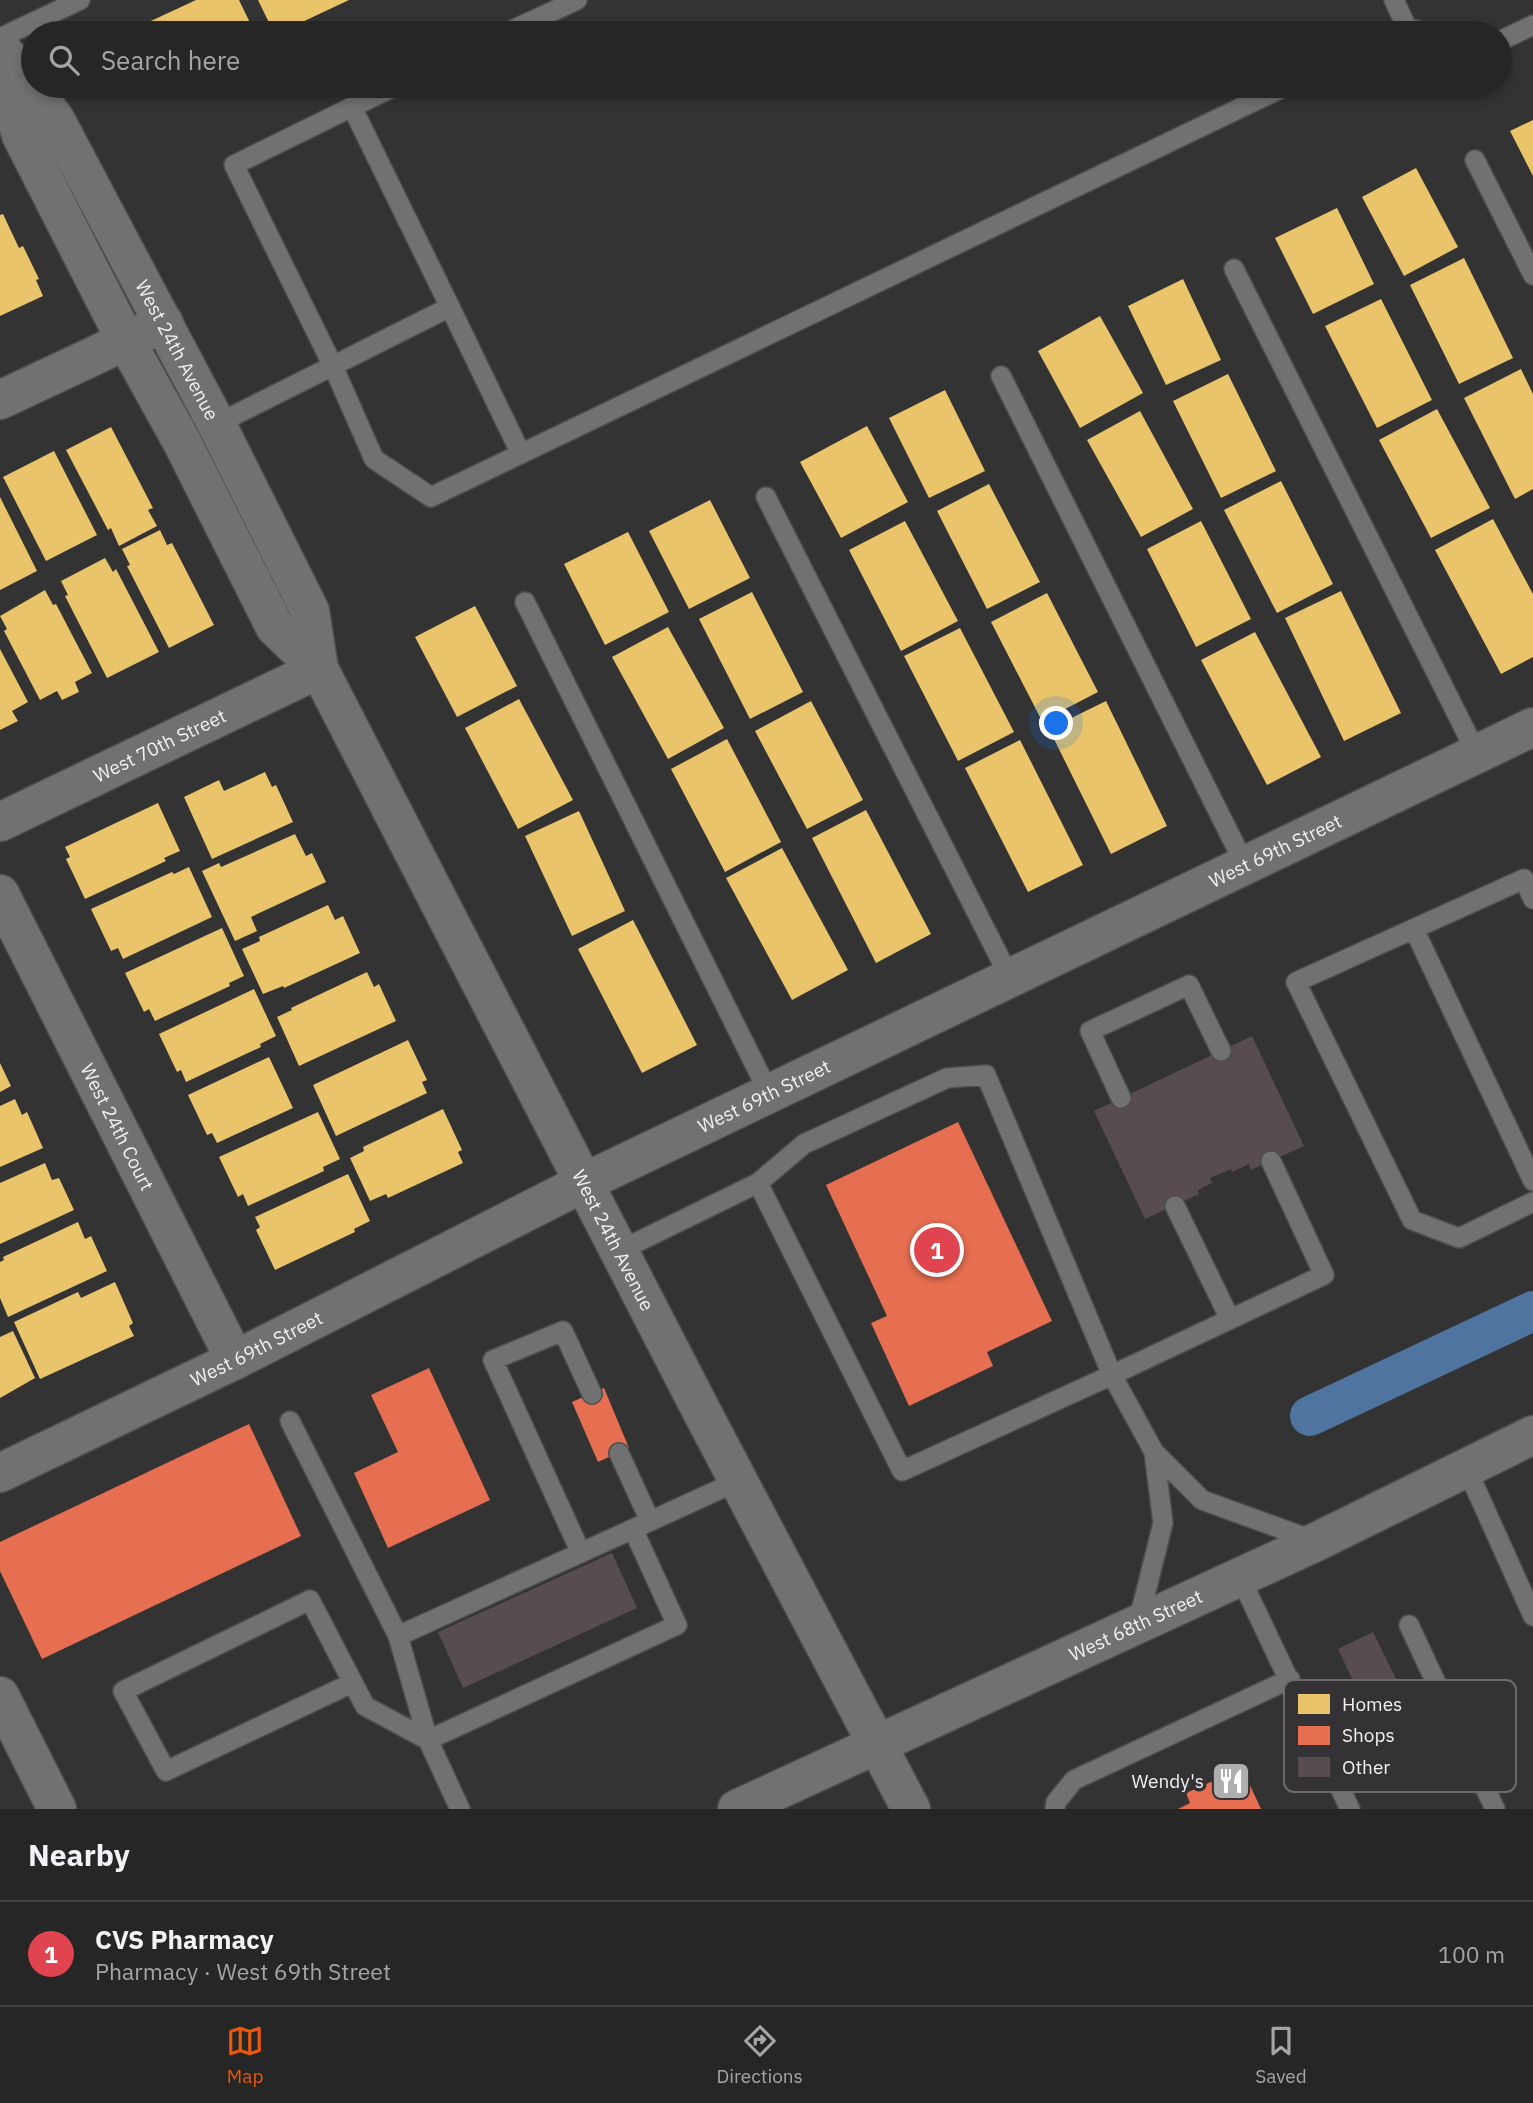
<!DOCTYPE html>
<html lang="en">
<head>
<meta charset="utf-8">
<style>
	:root { --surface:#262626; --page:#2e2e2e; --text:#f1f3f6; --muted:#a4a5a7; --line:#424343; --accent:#ea580c }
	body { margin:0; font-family:"IBM Plex Sans",sans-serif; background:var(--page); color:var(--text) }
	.you { position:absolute; left:1057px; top:724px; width:24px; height:24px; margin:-18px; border:5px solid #fff; border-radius:50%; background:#1a73e8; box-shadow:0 0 0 10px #1a73e833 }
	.badge { display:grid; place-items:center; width:46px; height:46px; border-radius:50%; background:var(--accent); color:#fff; font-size:23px; font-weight:700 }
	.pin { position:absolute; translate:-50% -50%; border:4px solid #fff; box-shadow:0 2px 7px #0006 }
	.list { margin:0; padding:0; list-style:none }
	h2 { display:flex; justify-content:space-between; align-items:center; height:91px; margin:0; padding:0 28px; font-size:30px }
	h2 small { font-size:23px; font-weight:400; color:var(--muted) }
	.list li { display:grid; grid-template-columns:46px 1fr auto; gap:21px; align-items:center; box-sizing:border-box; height:105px; padding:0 28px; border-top:2px solid var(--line) }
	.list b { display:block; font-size:26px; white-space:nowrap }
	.list p { margin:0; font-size:23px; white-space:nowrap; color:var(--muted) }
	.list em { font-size:23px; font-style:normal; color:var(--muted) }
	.icon { flex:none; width:38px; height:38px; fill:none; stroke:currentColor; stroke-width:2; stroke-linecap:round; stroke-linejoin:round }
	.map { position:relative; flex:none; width:1533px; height:1809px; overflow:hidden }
	.search { position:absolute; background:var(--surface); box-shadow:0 4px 10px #0003; left:21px; right:21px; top:21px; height:77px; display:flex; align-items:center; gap:18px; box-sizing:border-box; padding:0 24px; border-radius:38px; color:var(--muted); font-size:26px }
	.sheet { height:196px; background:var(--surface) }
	nav { display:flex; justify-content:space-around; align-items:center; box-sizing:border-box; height:98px; border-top:2px solid var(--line); background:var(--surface); font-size:19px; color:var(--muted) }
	nav a { display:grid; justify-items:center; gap:4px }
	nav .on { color:var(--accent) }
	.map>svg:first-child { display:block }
	.homes { fill:#e9c46a }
	.shops { fill:#e76f51 }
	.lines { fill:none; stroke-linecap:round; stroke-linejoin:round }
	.canal { stroke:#4f74a0; stroke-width:40 }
	.building { fill:#574c51 }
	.service-casing { stroke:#4f4e4f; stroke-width:22 }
	.minor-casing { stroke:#4f4e4f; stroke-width:41 }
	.tertiary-casing { stroke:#4f4e4f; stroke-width:41 }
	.secondary-casing { stroke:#4f4e4f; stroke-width:41 }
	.service { stroke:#717171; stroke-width:19 }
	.minor { stroke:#717171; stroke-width:38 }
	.tertiary { stroke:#717171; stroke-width:38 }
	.secondary { stroke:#717171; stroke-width:38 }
	.labels { text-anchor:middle; stroke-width:7; stroke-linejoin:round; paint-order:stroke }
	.street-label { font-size:19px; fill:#f1f0f2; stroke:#343234 }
	.poi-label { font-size:19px; fill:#f1f0f2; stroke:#343234; text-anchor:end }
	.key { fill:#343234; stroke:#6d6b6d; stroke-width:2 }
	.key-label { font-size:19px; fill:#f1f0f2 }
</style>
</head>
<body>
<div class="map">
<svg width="1533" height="1809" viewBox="0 0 1533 1809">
	<rect width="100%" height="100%" fill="#333"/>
	<!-- homes -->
	<path class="homes" d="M196,0h43l16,33h-130z
		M258,0h91l-70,33h-5z
		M133,86h31l-25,11z
		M1533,120v56l-23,-45z
		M1416,168l42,79 -54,29 -42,-79z
		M1337,208l37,76 -61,30 -38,-76z
		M3,214l16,34 4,-2 16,33 -3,1 7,16 -43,20v-101z
		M1464,258l49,100 -54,26 -49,-99z
		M1183,279l38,81 -55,25 -38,-79z
		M1381,299l51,101 -55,28 -52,-102z
		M1100,316l43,77 -63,35 -42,-77z
		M1521,369l12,25v95l-18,10 -51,-101z
		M1228,374l48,97 -55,27 -48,-97z
		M945,390l40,81 -56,27 -40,-80z
		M1437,409l53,99 -59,30 -52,-98z
		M1140,411l53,98 -52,28 -54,-97z
		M867,426l41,76 -67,36 -41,-76z
		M111,427l42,81 -5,2 9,16 -38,20 -8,-18 -3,2 -42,-80z
		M54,451l43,84 -51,26 -43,-84z
		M1281,481l52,103 -56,29 -53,-103z
		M989,484l51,98 -53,27 -50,-98z
		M0,497l37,74 -37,19z
		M710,500l40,78 -61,31 -40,-78z
		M1493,519l40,75v63l-32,17 -66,-124z
		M905,521l53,100 -57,30 -52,-101z
		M1201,521l50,98 -55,28 -49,-98z
		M160,530l7,15 5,-2 42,82 -45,23 -42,-82 3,-1 -8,-16z
		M628,532l41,80 -64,33 -41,-81z
		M105,558l8,14 3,-3 43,83 -52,26 -42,-82 3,-1 -7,-14z
		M45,590l8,15 3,-1 36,69 -17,9 4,10 -17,8 -5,-9 -17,9 -36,-69 3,-2 -7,-13z
		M1341,591l60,122 -57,28 -59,-123z
		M752,592l51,100 -53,27 -51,-100z
		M1047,593l51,99 -56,29 -51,-99z
		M475,606l42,80 -60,31 -42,-80z
		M668,627l56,101 -56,31 -56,-102z
		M960,628l54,104 -56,29 -54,-105z
		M1255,632l66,125 -54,28 -66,-125z
		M0,649l28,53 -16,9 6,10 -18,9z
		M519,699l54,101 -55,29 -53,-101z
		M811,701l52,99 -56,29 -52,-98z
		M1106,701l61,125 -56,28 -62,-125z
		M727,739l54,103 -56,30 -54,-103z
		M1020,740l63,125 -55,27 -63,-124z
		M265,772l7,15 4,-2 17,37 -81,37 -28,-62 35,-17 5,11z
		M158,803l22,48 -16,7 2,3 -81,38 -19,-40 4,-2 -5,-10z
		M866,810l65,124 -55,29 -64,-125z
		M579,811l46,100 -53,25 -47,-100z
		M295,834l11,22 6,-3 14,29 -75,35 6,14 -22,10 -33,-70 17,-8 2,4z
		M782,848l66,122 -56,30 -66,-122z
		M189,867l23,50 -89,42 -5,-11 -7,3 -20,-42 81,-37 2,2z
		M328,905l7,15 8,-4 17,37 -76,35 -1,-2 -20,8 -21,-45 18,-8 -1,-4z
		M633,920l64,125 -55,28 -64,-124z
		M222,928l22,48 -15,7 1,3 -75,35 -6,-12 -5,3 -19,-39z
		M367,972l7,15 5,-3 17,37 -97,45 -22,-49 15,-7 -1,-2z
		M254,989l22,47 -16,8 1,3 -75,35 -5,-12 -4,2 -18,-38z
		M408,1040l19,40 -5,2 5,11 -91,43 -23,-51z
		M269,1057l24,51 -76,35 -5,-10 -5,2 -19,-40z
		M0,1063l11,23 -11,6z
		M15,1099l7,16 5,-3 16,36 -43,19v-61z
		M443,1109l19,41 -4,2 5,11 -75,35 -2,-4 -16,7 -20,-43 14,-7 -1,-4z
		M318,1112l22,47 -17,8 1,4 -76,35 -5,-12 -5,3 -19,-40z
		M45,1163l7,17 7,-2 15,32 -74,34v-61z
		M348,1174l22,47 -16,8 1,3 -80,38 -19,-40 4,-3 -5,-10z
		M78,1222l7,17 6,-3 16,35 -99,46 -8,-19v-36l4,-2 -1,-3z
		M115,1282l18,41 -4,3 5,10 -94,43 -26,-57 64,-30 3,6z
		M13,1331l22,47 -35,20v-61z"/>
	<!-- shops -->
	<path class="shops" d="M958,1122l94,199 -65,31 6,14 -84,40 -38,-83 16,-7 -61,-131z
		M429,1368l61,132 -102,48 -34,-75 44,-21 -27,-57z
		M604,1388l25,60 -31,14 -26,-60z
		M249,1424l52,112 -259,123 -42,-88v-29z
		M1242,1768l19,41h-83l12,-6 -4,-10z"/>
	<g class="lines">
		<!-- canal -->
		<path class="canal" d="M1310,1416l223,-105"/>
	</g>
	<!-- building -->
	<path class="building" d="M1252,1036l52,110 -53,24 -2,-6 -17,8 -1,-3 -21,9 2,5 -14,7 1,4 -54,25 -51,-108z
		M612,1553l25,55 -174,80 -25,-56z
		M1373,1632l34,69 -36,18 -33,-70z"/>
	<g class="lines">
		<!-- service casing -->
		<g class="service-casing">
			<path id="service" d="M1394,0l13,28 -12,5
				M1407,28l22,5
				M506,33l71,-33
				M0,38l80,-38
				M1500,41l33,-16
				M352,107l-118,58 99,201 41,93 57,38 855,-411
				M1475,160l58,115
				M1234,269l243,485
				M450,307l71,147
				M1001,376l244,489
				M211,427l239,-120 -98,-200 44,-21
				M766,497l244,481
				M525,602l244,491
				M1533,899l-9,-20 -228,103 116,238 47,18 74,-36
				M1414,929l119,252
				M1121,1098l-31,-67 99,-46 32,66
				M1271,1161l53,114 -212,100 42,77 48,48 113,41
				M1175,1206l55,113
				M619,1251l139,-68 46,-39 143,-66 39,-3 126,300 -210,96 -144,-288
				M290,1421l108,215
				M619,1453l31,68
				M1466,1467l67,149
				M581,1553l-88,-193 70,-29 29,63
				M1240,1577l110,232
				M1138,1623l25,-100 -9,-71
				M1409,1625l86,184
				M352,1683l-186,88 -43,-80 187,-91 55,106 63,34 -30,-104 235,-107
				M460,1809l-32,-69 249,-115 -44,-96 105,-48
				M1055,1809l1,-7 18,-22 216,-101"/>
		</g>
		<!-- minor casing -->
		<g class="minor-casing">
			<g id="minor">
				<path d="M0,400l164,-77"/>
				<path id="s1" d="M0,822l319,-153"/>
				<path id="s2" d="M0,894l235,466"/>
				<path id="s3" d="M0,1473l235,-113 348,-177 950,-456"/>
				<path d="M0,1696l57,113"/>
			</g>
		</g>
		<!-- tertiary casing -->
		<g class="tertiary-casing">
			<g id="tertiary">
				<path id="s4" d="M0,47l55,72 162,306 93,186 9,58 383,743 209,397"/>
				<path d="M0,59l21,76 105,206 56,101 93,185 44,42"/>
			</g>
		</g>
		<!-- secondary casing -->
		<g class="secondary-casing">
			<g id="secondary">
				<path id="s5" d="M737,1809l579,-267 217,-107"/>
			</g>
		</g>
		<!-- service -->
		<use href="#service" class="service"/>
		<!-- minor -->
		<use href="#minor" class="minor"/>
		<!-- tertiary -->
		<use href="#tertiary" class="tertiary"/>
		<!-- secondary -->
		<use href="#secondary" class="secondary"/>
	</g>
	<!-- icons -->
	<defs>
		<g id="restaurant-square" transform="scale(2.0125)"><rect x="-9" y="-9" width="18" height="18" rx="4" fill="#aeaeaf" stroke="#343234"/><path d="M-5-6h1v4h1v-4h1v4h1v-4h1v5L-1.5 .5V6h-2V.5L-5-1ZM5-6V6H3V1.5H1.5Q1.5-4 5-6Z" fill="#fff"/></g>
	</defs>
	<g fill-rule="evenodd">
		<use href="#restaurant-square" x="1231" y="1781"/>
	</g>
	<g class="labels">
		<!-- street labels -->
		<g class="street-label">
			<text dy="7" stroke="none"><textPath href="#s4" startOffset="352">West 24th Avenue</textPath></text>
			<text dy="7" stroke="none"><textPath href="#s1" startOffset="177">West 70th Street</textPath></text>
			<text dy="7" stroke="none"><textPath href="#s3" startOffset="1419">West 69th Street</textPath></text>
			<text dy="7" stroke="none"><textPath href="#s3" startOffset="852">West 69th Street</textPath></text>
			<text dy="7" stroke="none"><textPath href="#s2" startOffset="261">West 24th Court</textPath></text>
			<text dy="7" stroke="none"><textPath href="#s4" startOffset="1346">West 24th Avenue</textPath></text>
			<text dy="7" stroke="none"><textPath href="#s3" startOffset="285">West 69th Street</textPath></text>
			<text dy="7" stroke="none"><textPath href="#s5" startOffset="439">West 68th Street</textPath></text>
		</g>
		<!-- poi labels -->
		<g class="poi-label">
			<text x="1204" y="1788">Wendy's</text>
		</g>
	</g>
	<!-- legend -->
	<rect x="1284" y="1680" width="232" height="112" rx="10" class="key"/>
	<rect x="1298" y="1694" width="32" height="20" fill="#e9c46a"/>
	<rect x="1298" y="1726" width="32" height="19" fill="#e76f51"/>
	<rect x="1298" y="1757" width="32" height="20" fill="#574c51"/>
	<g class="key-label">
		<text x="1342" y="1711">Homes</text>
		<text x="1342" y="1742">Shops</text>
		<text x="1342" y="1774">Other</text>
	</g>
</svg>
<div class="you"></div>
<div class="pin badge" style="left:937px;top:1250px;background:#e0444e">1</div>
<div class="search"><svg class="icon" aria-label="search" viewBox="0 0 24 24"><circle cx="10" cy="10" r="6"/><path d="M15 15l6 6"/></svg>Search here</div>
</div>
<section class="sheet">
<h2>Nearby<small></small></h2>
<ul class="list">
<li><span class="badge" style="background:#e0444e">1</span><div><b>CVS Pharmacy</b><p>Pharmacy · West 69th Street</p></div><em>100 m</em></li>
</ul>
</section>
<nav>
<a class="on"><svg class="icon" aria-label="map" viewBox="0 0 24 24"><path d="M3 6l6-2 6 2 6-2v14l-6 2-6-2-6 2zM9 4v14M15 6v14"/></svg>Map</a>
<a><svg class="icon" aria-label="directions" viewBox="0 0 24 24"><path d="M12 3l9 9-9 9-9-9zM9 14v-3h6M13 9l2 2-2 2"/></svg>Directions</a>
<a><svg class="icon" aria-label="saved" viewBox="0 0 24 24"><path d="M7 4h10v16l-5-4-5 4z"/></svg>Saved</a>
</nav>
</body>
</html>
